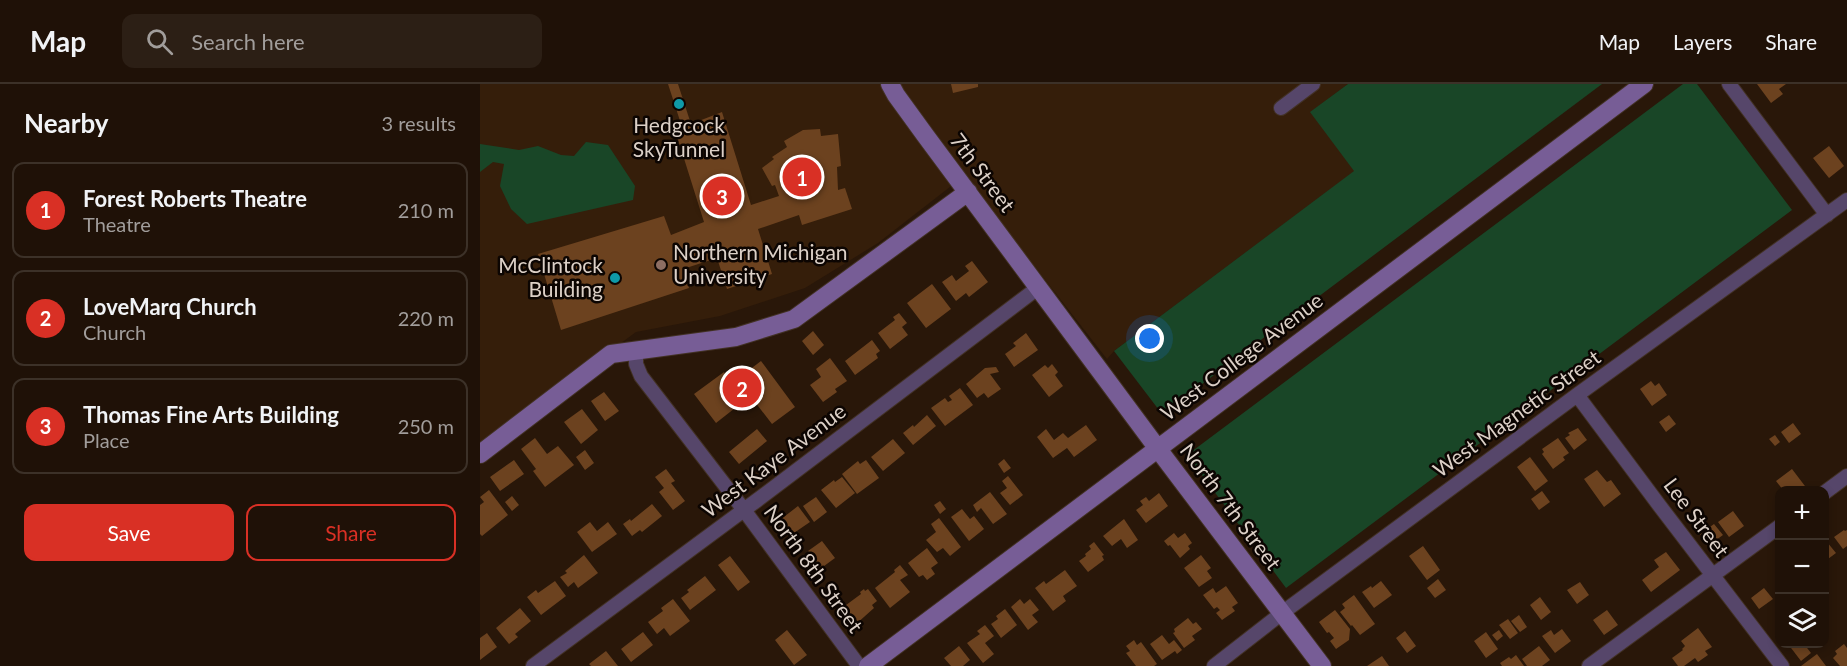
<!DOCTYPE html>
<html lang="en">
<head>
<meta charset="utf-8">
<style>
	:root { --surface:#1f1107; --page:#2c1f15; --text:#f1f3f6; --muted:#a19d9b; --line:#3c3128; --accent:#d93025 }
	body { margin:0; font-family:Lato,sans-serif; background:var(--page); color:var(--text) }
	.controls { position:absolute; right:18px; bottom:18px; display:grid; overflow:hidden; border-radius:12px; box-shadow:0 3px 9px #0003 }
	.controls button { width:54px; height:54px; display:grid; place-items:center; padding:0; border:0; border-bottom:2px solid var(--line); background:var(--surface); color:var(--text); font:30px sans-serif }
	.you { position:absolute; left:670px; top:255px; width:21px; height:21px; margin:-15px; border:4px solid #fff; border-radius:50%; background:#1a73e8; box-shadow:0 0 0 9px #1a73e833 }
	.badge { display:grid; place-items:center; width:39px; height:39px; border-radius:50%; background:var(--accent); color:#fff; font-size:20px; font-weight:700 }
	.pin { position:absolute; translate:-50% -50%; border:3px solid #fff; box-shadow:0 2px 6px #0006 }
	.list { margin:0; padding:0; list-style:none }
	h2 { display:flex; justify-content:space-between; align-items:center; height:78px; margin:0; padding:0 24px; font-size:26px }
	h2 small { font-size:20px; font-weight:400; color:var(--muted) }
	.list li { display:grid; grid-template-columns:39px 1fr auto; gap:18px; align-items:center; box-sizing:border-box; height:96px; margin:0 12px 12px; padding:0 12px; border:2px solid var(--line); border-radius:12px }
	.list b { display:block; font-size:22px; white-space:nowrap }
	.list p { margin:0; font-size:20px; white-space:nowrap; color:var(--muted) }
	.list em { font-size:20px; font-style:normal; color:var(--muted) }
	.actions { display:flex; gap:12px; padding:18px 24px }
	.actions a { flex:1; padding:14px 0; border:2px solid var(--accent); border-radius:12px; text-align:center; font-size:21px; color:var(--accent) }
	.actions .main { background:var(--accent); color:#fff }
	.icon { flex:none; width:33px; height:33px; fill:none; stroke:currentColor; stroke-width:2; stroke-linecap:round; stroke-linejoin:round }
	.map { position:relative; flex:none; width:1367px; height:582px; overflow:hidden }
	header { display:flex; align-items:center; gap:36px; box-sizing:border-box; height:84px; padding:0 30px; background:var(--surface); border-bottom:2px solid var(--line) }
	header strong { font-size:28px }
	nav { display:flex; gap:33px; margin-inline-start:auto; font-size:21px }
	.search { width:420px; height:54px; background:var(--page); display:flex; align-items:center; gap:15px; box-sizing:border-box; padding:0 21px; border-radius:12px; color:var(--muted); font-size:22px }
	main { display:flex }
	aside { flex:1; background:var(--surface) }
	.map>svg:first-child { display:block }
	.built { fill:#351e0a }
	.green { fill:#194627 }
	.building { fill:#6c421f }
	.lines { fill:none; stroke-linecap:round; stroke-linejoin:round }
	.street-casing { stroke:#423124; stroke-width:16 }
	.secondary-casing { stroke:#423124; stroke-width:20 }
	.street { stroke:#56466a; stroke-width:14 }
	.secondary { stroke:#775d96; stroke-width:18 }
	.culture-dot { fill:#0f9aa8; stroke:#0c0502; stroke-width:2 }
	.education-dot { fill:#8d6e63; stroke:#0c0502; stroke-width:2 }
	.labels { text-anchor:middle; stroke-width:5; stroke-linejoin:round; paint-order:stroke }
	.poi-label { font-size:21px; fill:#dcd0c7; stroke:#0c0502 }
	.street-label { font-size:21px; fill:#dcd0c7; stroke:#0c0502 }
</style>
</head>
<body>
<header>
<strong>Map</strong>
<div class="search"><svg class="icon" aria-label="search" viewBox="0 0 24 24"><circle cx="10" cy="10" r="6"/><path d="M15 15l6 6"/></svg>Search here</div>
<nav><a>Map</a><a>Layers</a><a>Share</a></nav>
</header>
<main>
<aside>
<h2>Nearby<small>3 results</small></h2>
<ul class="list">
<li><span class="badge">1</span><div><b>Forest Roberts Theatre</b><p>Theatre</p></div><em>210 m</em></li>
<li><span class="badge">2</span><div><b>LoveMarq Church</b><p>Church</p></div><em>220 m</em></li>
<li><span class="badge">3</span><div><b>Thomas Fine Arts Building</b><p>Place</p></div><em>250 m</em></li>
</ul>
<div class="actions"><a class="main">Save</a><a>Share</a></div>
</aside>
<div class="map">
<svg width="1367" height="582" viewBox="0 0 1367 582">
	<rect width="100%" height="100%" fill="#291709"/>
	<!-- built -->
	<path class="built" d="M0,0h868l-37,28 44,59 -241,180 -7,8 -143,-183 -86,67 -73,45 -85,28 -84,16 -156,115z"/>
	<!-- green -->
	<path class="green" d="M868,0h254l-440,330 -48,-63 240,-180 -44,-59z
		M1203,0h14l95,126 -506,378 -99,-133z
		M106,58l22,3 27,41 -2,14 -106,24 -16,-15 -11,-23 4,-22 -11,-2 -13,10v-28l39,6 19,-4 23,9 13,1z"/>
	<!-- building -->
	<path class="building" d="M188,0h10l13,40 31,-12 29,93 28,-9 -4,-11 -3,1 -10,-18 12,-9 -2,-2 15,-10 -3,-6 19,-11 17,-1 1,7 17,-2 3,32 -4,1 1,23 7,-2 7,21 -50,16 -3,-10 -41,14 14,45 -45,15 -10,-31 -34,11 6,19 -128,42 -23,-76 126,-38 7,19 33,-13 -29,-92 7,-3z
		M471,0h27v3l-25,6z
		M1277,0h29l-7,5 4,5 -12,9z
		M1349,62l15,20 -15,12 -16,-20z
		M492,177l16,21 -19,15 -3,-4 -10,8 -14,-19 10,-7 4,6 13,-10 -4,-5z
		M452,200l19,25 -25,19 -19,-25z
		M419,229l8,10 -5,4 6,8 -18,14 -12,-16 17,-13 -2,-3z
		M333,247l11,14 -11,10 -11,-14z
		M546,249l12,17 -24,17 -9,-13 11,-8 -3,-3z
		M392,256l8,11 -4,3 2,4 -23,17 -10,-14z
		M350,274l17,23 -12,8 2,3 -14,10 -13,-17 11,-8 -5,-8z
		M281,277l34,46 -23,17 -24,-31 -5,5 1,3 -28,22 -22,-29 30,-22 8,11z
		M572,280l6,8 -3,3 8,11 -14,11 -17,-22 13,-10 3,3z
		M516,283l3,5 -9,2 11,15 -13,9 -4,-5 -7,5 -11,-14 19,-16z
		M1171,297l4,5 4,-3 8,12 -15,11 -12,-17z
		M480,304l13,17 -28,21 -14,-18 14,-10 3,4 4,-2 -3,-4z
		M124,308l15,19 -14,10 -14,-20z
		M102,325l16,21 -17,14 -17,-22z
		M447,331l9,11 -23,19 -10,-12 10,-8 1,2z
		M1189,331l7,9 -10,8 -7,-10z
		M1313,339l8,11 -12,9 -8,-11z
		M606,341l11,15 -23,17 -7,-9 -14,10 -16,-21 9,-8 8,11 9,-7 5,5z
		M1098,344l9,12 -13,10 -9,-12 5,-3 -2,-2z
		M277,345l10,12 -28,23 -10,-12z
		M1295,351l5,7 -5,4 -6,-7z
		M55,354l12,16 11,-8 16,19 -29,22 -12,-16 3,-2 -15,-20z
		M1078,354l11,15 -6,4 2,3 -12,9 -11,-15 2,-2 -2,-3z
		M413,355l12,14 -22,18 -12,-14z
		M105,366l9,13 -9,7 -9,-13z
		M1050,373l18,24 -13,10 -18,-24z
		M524,375l7,9 -7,5 -6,-9z
		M34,376l10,14 -24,17 -10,-14z
		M386,376l13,18 -22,16 -15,-20 16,-13 2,3z
		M186,385l9,12 -4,2 14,18 -12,9 -14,-18 5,-4 -9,-11z
		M1312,385l16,21h-13l-3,-3 -5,3h-4l-7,-9z
		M1117,386l10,12 4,-2 10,14 -17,13 -20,-28z
		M528,392l15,19 -13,10 -10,-12 7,-5 -5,-7z
		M362,393l13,16 -19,15 -15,-18 13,-10 1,2z
		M9,406l19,25 -26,21 -2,-2v-29l4,-3 -4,-5z
		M1062,407l8,11 -11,8 -8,-11z
		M510,408l17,22 -14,10 -12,-16 -4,4 -4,-7z
		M679,409l9,13 -22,17 -10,-13 7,-5 -3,-4 6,-4 3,4z
		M32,412l7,9 -7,6 -7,-9z
		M336,413l11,15 -13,10 -11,-16z
		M460,417l6,8 -6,5 -6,-9z
		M172,420l10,12 -20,16 -2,-2 -8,6 -9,-12 7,-5 1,2z
		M318,422l12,16 -19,13 -11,-15z
		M482,425l8,10 4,-3 10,13 -15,12 -18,-24z
		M1253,427l11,15 -15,11 -11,-15z
		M459,434l22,29 -11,9 -7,-8 -6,4 -11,-12 10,-8 -5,-8z
		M644,435l14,21 -11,8 -6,-9 -9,7 -9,-10z
		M110,438l7,9 11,-9 9,12 -25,18 -15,-20z
		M1234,440l9,11 -14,10 -9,-11z
		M1364,446l1,1 2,-1v16l-4,3 -9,-12z
		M694,449l4,5 7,-5 7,10 -4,3 2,3 -10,9 -10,-13 -2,1 -4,-5z
		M342,457l13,17 -15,11 -12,-18z
		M614,458l10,13 -2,1 2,4 -16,12 -9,-11 7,-5 -1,-2 6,-5 -2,-3z
		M1347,458l9,11 -12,9v-19z
		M943,462l17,24 -13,10 -18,-24z
		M447,464l11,15 -7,5 4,6 -8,6 -4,-5 -4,2 -11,-14z
		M1186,468l14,18 -29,22 -9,-12 17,-13 -5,-7z
		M104,471l14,18 -20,15 -4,-6 -6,5 -8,-10 7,-4 -2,-2z
		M721,471l10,13 -4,3 5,7 -13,9 -15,-19z
		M250,472l20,26 -12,9 -20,-26z
		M420,481l8,10 -8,5 10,12 -20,16 -15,-20 20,-16 -1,-2z
		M585,486l12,16 -14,10 3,5 -13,10 -18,-23 9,-7 2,3z
		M225,492l11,14 -26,20 -9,-12 8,-6 -2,-2z
		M958,495l8,11 -11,8 -8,-10z
		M75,497l11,15 -25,19 -14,-18 9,-7 2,3z
		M901,497l11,14 -18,13 -12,-16 9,-6 1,2z
		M1100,498l9,13 -12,9 -10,-14z
		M746,502l12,17 -6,4 3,4 -13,9 -6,-7 4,-3 -3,-3 -3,2 -11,-14 10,-7 3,5z
		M1284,504l9,11 -14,10 -8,-11z
		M384,505l1,2 3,-2 9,12 -5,4 2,3 -19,17 -13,-17 19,-14 -1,-2z
		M874,511l21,29 -15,11 -8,-10 -1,1 -11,-14 5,-4 -3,-4z
		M1060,513l11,15 -10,8 -11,-15z
		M193,515l17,22 -20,15 -6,-8 -7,6 -9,-12 15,-11 -2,-3z
		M540,515l4,5 6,-5 9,11 -7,5 6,7 -10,8 -17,-23z
		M40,524l11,13 -16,13 3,3 -9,7 -13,-16z
		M525,525l12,16 -16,13 -10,-14 7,-5 -2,-3z
		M855,526l15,19 -1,11 -13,9 -6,-8 4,-3 -5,-6 -2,1 -8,-11z
		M1127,526l11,15 -14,10 -11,-15z
		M1039,531l8,12 -7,5 -9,-11z
		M708,534l5,6 3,-2 6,7 -10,7 3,4 -11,8 -11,-15 2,-1 -1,-3z
		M1028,535l10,14 -8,6 -11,-14z
		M505,541l9,11 -9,7 9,11 -11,9 -16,-20 13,-9 -3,-3z
		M1218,544l14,19 -7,4 3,4 -10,7 -3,-4 -11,8h-6l-6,-8 11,-8 -1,-1 3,-3 -4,-5z
		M1082,545l9,12 -16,12 -13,-17 9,-6 3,5z
		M307,546l20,25 -13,10 -19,-25z
		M1019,546l4,6 -6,5 -5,-6z
		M925,547l11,15 -9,7 -11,-15z
		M163,548l10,13 -22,17 -10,-13z
		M1006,548l12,17 -12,9 -12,-17z
		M7,549l10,14 -17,13v-22z
		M682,551l7,9 5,-4 8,10 -5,4 -2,-3 -13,9 -12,-16z
		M654,556l3,5 4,-3 16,22 -3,2h-18l-10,-13 4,-2 -4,-5z
		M1308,560h16l7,9 -10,8z
		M1364,560l3,4v18h-7l-7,-8 4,-4 -2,-3z
		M479,562l11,14 -7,6h-12l-7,-8z
		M1059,562l11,14 -8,6h-15l-5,-7z
		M126,567l12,15h-27l-2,-2z
		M1337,570l9,12h-25z
		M1036,571l8,11h-22l-2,-3 9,-6 2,2z
		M902,572l7,10h-22z"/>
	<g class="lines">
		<!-- street casing -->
		<g class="street-casing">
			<path id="street" d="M1249,0l98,131
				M801,24l32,-24
				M156,266v14l5,12 103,134 115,156
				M1097,311l82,110 123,161
				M1344,409l23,-17
				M53,582l223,-165 283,-214
				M734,582l68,-53 295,-218 270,-195
				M1109,582l191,-140"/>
		</g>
		<!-- secondary casing -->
		<g class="secondary-casing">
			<path id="secondary" d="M410,0l6,11 29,40 233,314 164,217
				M0,370l131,-100 125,-17 58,-18 174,-127
				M388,582l776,-582"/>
		</g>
		<!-- street -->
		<use href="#street" class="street"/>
		<!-- secondary -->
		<use href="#secondary" class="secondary"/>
	</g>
	<!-- markers -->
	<g class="culture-dot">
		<circle cx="199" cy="20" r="6"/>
		<circle cx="135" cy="194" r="6"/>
	</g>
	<circle class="education-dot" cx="181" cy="181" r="6"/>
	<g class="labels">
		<!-- poi labels -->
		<g class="poi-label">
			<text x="199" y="49">Hedgcock<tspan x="199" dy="24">SkyTunnel</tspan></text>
			<text x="193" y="176" text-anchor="start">Northern Michigan<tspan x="193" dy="24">University</tspan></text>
			<text x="123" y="189" text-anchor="end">McClintock<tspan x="123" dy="24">Building</tspan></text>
		</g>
		<!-- street labels -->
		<g class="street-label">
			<text transform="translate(502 89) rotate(53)" y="7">7th Street</text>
			<text transform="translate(762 273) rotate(-37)" y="7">West College Avenue</text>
			<text transform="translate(1037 330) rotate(-36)" y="7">West Magnetic Street</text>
			<text transform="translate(294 377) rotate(-37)" y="7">West Kaye Avenue</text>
			<text transform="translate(750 423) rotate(53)" y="7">North 7th Street</text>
			<text transform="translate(1216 434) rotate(53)" y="7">Lee Street</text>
			<text transform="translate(333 485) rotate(54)" y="7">North 8th Street</text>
		</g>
	</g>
</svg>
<div class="controls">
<button>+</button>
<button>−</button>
<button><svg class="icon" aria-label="layers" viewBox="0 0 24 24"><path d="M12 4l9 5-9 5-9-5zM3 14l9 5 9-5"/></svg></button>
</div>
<div class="you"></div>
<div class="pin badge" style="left:322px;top:93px">1</div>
<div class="pin badge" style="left:262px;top:304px">2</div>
<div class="pin badge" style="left:242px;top:112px">3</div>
</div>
</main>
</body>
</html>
